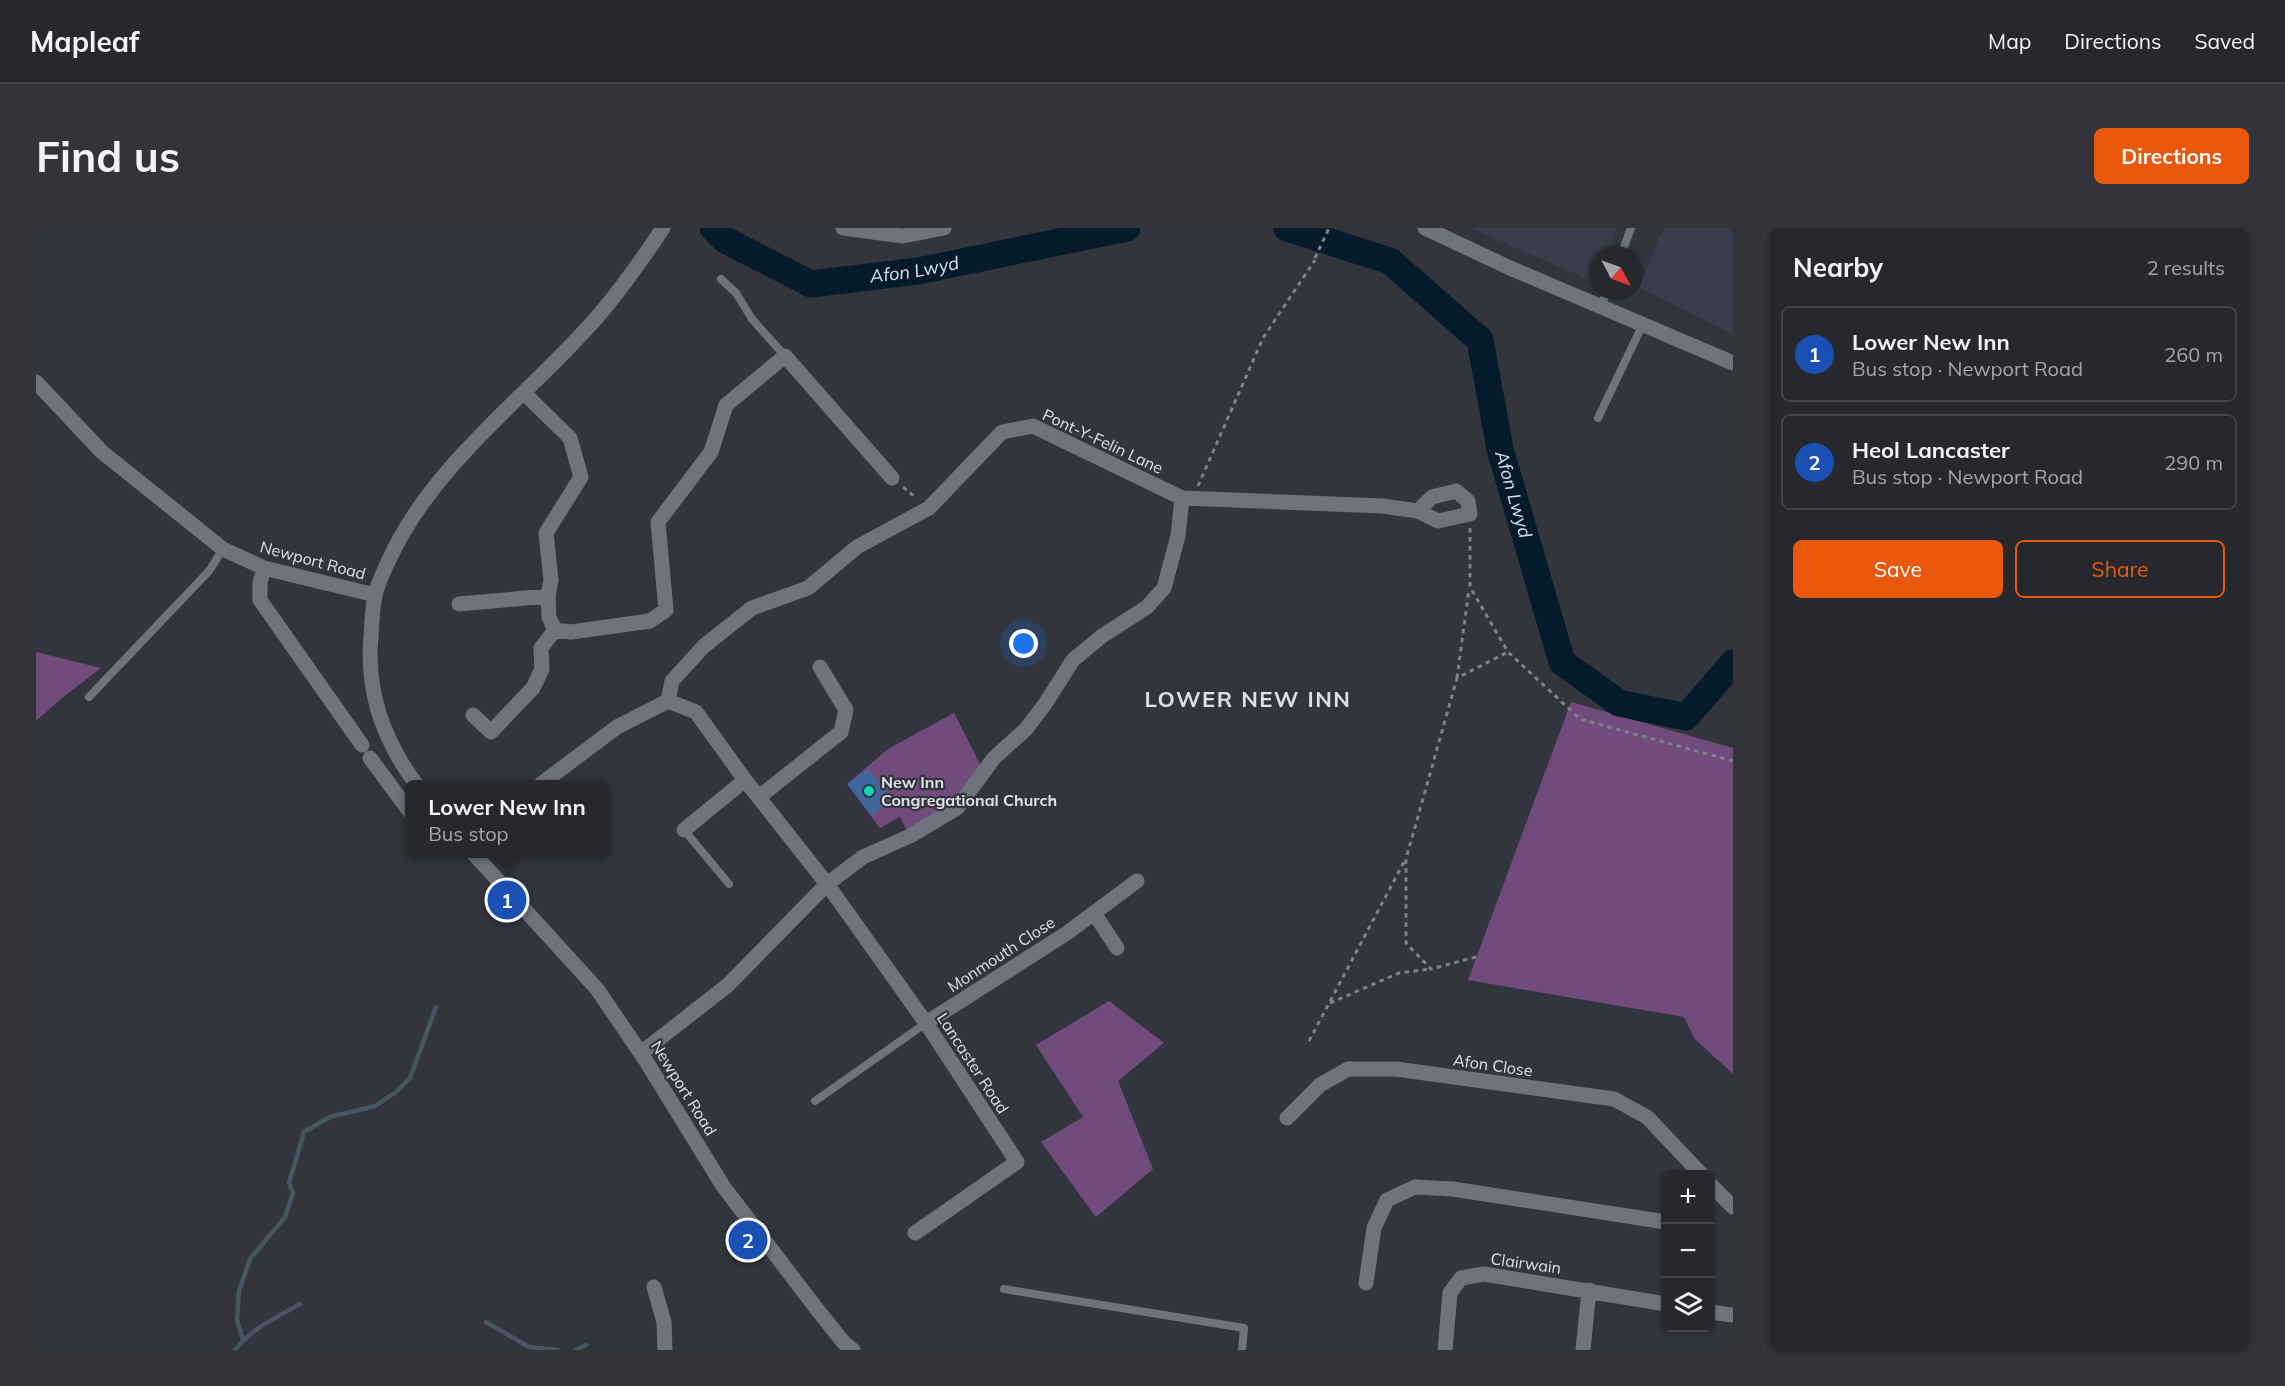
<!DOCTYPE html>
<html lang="en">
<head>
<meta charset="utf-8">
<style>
	:root { --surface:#26282e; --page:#32343a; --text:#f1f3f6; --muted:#a4a6aa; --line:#42444a; --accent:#ea580c }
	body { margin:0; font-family:Mulish,sans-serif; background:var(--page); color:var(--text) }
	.controls { position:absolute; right:18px; bottom:18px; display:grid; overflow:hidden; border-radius:9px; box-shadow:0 2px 4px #0004 }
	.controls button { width:54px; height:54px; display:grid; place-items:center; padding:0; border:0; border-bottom:2px solid var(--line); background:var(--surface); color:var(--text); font:30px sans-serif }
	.compass { position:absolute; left:1553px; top:18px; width:54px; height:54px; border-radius:50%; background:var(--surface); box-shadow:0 2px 4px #0004; rotate:131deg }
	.you { position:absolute; left:988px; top:416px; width:21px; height:21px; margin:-15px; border:4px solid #fff; border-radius:50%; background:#1a73e8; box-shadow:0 0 0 9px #1a73e833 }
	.badge { display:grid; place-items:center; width:39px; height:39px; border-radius:50%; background:var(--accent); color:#fff; font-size:20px; font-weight:700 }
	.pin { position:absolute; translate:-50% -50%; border:3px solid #fff; box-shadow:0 2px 6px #0006 }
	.popup { position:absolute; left:369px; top:552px; width:204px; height:78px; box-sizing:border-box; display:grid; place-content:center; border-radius:9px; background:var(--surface); filter:drop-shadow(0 2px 4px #0005); font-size:20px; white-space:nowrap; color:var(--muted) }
	.popup b { font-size:22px; color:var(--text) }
	.popup::after { content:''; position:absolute; left:50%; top:100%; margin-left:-12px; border:12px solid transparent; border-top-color:var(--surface) }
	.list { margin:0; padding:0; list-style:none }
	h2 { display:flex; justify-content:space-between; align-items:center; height:78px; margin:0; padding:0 24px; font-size:26px }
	h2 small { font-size:20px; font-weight:400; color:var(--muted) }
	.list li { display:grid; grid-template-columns:39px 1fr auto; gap:18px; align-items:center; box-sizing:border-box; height:96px; margin:0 12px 12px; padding:0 12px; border:2px solid var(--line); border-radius:9px }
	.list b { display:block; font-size:22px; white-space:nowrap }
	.list p { margin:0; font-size:20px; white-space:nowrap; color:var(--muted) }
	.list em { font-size:20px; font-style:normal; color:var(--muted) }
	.actions { display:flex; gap:12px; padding:18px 24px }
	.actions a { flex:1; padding:14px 0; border:2px solid var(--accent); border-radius:9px; text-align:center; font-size:21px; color:var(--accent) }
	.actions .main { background:var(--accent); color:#fff }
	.icon { flex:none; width:33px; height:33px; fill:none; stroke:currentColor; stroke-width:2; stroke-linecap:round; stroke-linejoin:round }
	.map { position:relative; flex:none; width:1697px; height:1122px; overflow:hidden; border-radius:9px }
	header { display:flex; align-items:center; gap:36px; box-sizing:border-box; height:84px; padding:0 30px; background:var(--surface); border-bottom:2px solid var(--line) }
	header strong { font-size:28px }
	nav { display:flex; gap:33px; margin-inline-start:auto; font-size:21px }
	.intro { display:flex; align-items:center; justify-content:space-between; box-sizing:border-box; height:144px; padding:0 36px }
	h1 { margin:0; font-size:42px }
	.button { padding:15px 27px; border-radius:9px; background:var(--accent); color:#fff; font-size:21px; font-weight:700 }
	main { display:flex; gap:36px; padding:0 36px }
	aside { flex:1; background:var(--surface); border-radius:9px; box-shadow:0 2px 4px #0004 }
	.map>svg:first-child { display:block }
	.built { fill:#3b3d4c }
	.green { fill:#724b7d }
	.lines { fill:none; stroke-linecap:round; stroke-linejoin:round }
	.stream { stroke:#465662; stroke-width:4.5 }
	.river { stroke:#051b29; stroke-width:27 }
	.building { fill:#41669c }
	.path { stroke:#80828a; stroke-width:3; stroke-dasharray:4.5 4.5; stroke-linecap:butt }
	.service { stroke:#70727d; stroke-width:8 }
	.minor { stroke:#70727d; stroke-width:15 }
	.tertiary { stroke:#70727d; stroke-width:15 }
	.poi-dot { fill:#10d5b4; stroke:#33353e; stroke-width:2 }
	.labels { text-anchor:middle; stroke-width:4.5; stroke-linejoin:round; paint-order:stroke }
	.street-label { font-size:16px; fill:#dfe0e6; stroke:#33353e }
	.poi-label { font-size:16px; font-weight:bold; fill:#dfe0e6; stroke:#33353e; text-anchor:start }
	.water-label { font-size:18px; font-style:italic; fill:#d4e6f2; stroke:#33353e }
	.district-label { font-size:22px; font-weight:bold; letter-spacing:1.5px; fill:#dfe0e6; stroke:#33353e }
</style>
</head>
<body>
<header>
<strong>Mapleaf</strong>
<nav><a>Map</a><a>Directions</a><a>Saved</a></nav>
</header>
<div class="intro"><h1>Find us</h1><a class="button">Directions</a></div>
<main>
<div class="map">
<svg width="1697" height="1122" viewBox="0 0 1697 1122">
	<rect width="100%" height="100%" fill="#33353e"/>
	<!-- built -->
	<path class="built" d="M1435,0h146l-9,27h-10v19l-6,7z
		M1628,0h69v106l-94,-47z"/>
	<!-- green -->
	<path class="green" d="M0,424l65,16 -39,30 -26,23z
		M1535,474l162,46v326l-38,-35 -11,-22 -216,-37z
		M918,485l30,59 -27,36 -47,28 -10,-19 -20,11 -33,-44 41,-35z
		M1073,773l55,42 -46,38 35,88 -57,48 -55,-75 42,-25 -47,-72z"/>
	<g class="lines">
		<!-- stream -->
		<path class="stream" d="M450,1094l43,25 29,3
			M207,1112l-6,-20 2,-29 11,-32 35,-42 8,-24 -4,-10 15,-51 26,-15 45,-11 21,-14 14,-14 26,-71
			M199,1122c16,-21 42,-33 65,-46
			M540,1122l10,-5"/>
		<!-- river -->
		<g class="river">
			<path id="s1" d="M677,0l12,12 86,44 107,-13 209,-43"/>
			<path id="s2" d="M1251,0l103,33 90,79 20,109 62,213 57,41 67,14 47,-54"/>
		</g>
	</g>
	<!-- building -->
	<path class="building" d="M832,541l24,29 -20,18 -25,-32z"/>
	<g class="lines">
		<!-- path -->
		<path class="path" d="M1279,30l14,-30
			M1162,258l65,-148 52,-78
			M867,259l13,11
			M1434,300v59l38,65 72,67 153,42
			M1421,450l12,-89
			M1440,729l-45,12 -25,-26v-84l51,-181 51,-26
			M1294,775l69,-30 32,-4
			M1273,813l96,-181"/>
		<!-- service -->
		<path class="service" d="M1585,27l10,-27
			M685,51l15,14 16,26 33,37
			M1565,78l6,-15
			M1562,190l45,-94
			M53,469l120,-126 14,-22
			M648,602l45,54
			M779,873l111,-78
			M968,1061l240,39 -2,22"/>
		<!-- minor -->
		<path class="minor" d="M807,0l60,8 41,-8
			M1389,0l85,40 223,95
			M0,154l66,70 121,97 41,19 111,27
			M488,165l46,45 11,39 -35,56 5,47 -3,16 1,21 6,13
			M1420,263l12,10 2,13 -32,7 -20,-10 14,-14z
			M228,340l-4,15v17l102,145
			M423,376l89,-8
			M519,402l16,2 79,-11 16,-11 -8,-88 53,-70 15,-47 59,-49 107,122
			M632,473l28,11 49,68 82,104 99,139 91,139 -102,71
			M437,487l18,17 42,-44 9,-19 -1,-21 14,-18
			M334,530l40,54
			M505,556l76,-57 51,-26 4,-20 32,-35 48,-38 56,-20 49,-41 72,-39 73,-76 31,-6 149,72 200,8 36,5
			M723,569l82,-65 5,-22 -26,-43
			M648,602l61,-50
			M1058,685l23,35
			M890,795l141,-90 70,-52
			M605,825l87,-68 99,-101 36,-27 47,-21 47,-28 37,-50 32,-29 19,-25 28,-44 29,-24 45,-29 17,-19 14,-52 4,-38
			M1251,890l33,-33 28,-16h48l218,30 33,18 54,57
			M1674,956l23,23
			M1330,1055l8,-55 13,-28 28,-13 38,2 213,33
			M618,1059l10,35 1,28
			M1674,1084l23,3
			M1409,1122l5,-57 11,-15 23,-4 182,30
			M1547,1122l6,-60"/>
		<!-- tertiary -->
		<path class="tertiary" d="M380,556c-32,-43 -50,-93 -45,-147 1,-14 1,-28 4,-41 2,-11 8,-23 13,-34 45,-100 141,-166 211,-247 23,-27 44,-57 64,-87
			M438,626l123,135 49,72 77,125 93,122 28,35 9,7"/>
	</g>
	<!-- markers -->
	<circle class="poi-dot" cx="833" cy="563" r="6"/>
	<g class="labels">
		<!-- street labels -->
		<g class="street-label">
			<text transform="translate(1067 213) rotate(25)" y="6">Pont-Y-Felin Lane</text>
			<text transform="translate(277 332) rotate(15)" y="6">Newport Road</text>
			<text transform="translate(965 726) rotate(-33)" y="6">Monmouth Close</text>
			<text transform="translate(937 835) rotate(57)" y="6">Lancaster Road</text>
			<text transform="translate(1457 837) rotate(8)" y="6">Afon Close</text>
			<text transform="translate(648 860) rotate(58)" y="6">Newport Road</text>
			<text transform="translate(1490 1035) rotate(8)" y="6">Clairwain</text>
		</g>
		<!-- poi labels -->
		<g class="poi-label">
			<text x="845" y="560">New Inn<tspan x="845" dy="18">Congregational Church</tspan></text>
		</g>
		<!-- water labels -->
		<g class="water-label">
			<text dy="6" stroke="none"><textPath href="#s1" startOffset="218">Afon Lwyd</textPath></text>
			<text dy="6" stroke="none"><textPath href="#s2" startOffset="386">Afon Lwyd</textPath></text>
		</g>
		<!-- district labels -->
		<g class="district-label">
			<text x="1212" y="479">LOWER NEW INN</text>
		</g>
	</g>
</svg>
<div class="controls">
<button>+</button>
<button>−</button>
<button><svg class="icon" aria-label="layers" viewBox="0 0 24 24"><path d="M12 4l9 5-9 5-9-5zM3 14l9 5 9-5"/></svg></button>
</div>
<svg class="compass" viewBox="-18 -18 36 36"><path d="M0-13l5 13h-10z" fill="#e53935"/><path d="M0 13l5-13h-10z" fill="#a4a6aa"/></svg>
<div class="you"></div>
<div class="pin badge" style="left:471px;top:672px;background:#1a4fb4">1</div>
<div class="popup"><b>Lower New Inn</b>Bus stop</div>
<div class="pin badge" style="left:712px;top:1012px;background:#1a4fb4">2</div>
</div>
<aside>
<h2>Nearby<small>2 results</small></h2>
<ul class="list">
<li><span class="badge" style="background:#1a4fb4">1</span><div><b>Lower New Inn</b><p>Bus stop · Newport Road</p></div><em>260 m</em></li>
<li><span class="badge" style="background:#1a4fb4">2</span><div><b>Heol Lancaster</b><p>Bus stop · Newport Road</p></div><em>290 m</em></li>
</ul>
<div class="actions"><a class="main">Save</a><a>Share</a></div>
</aside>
</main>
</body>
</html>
